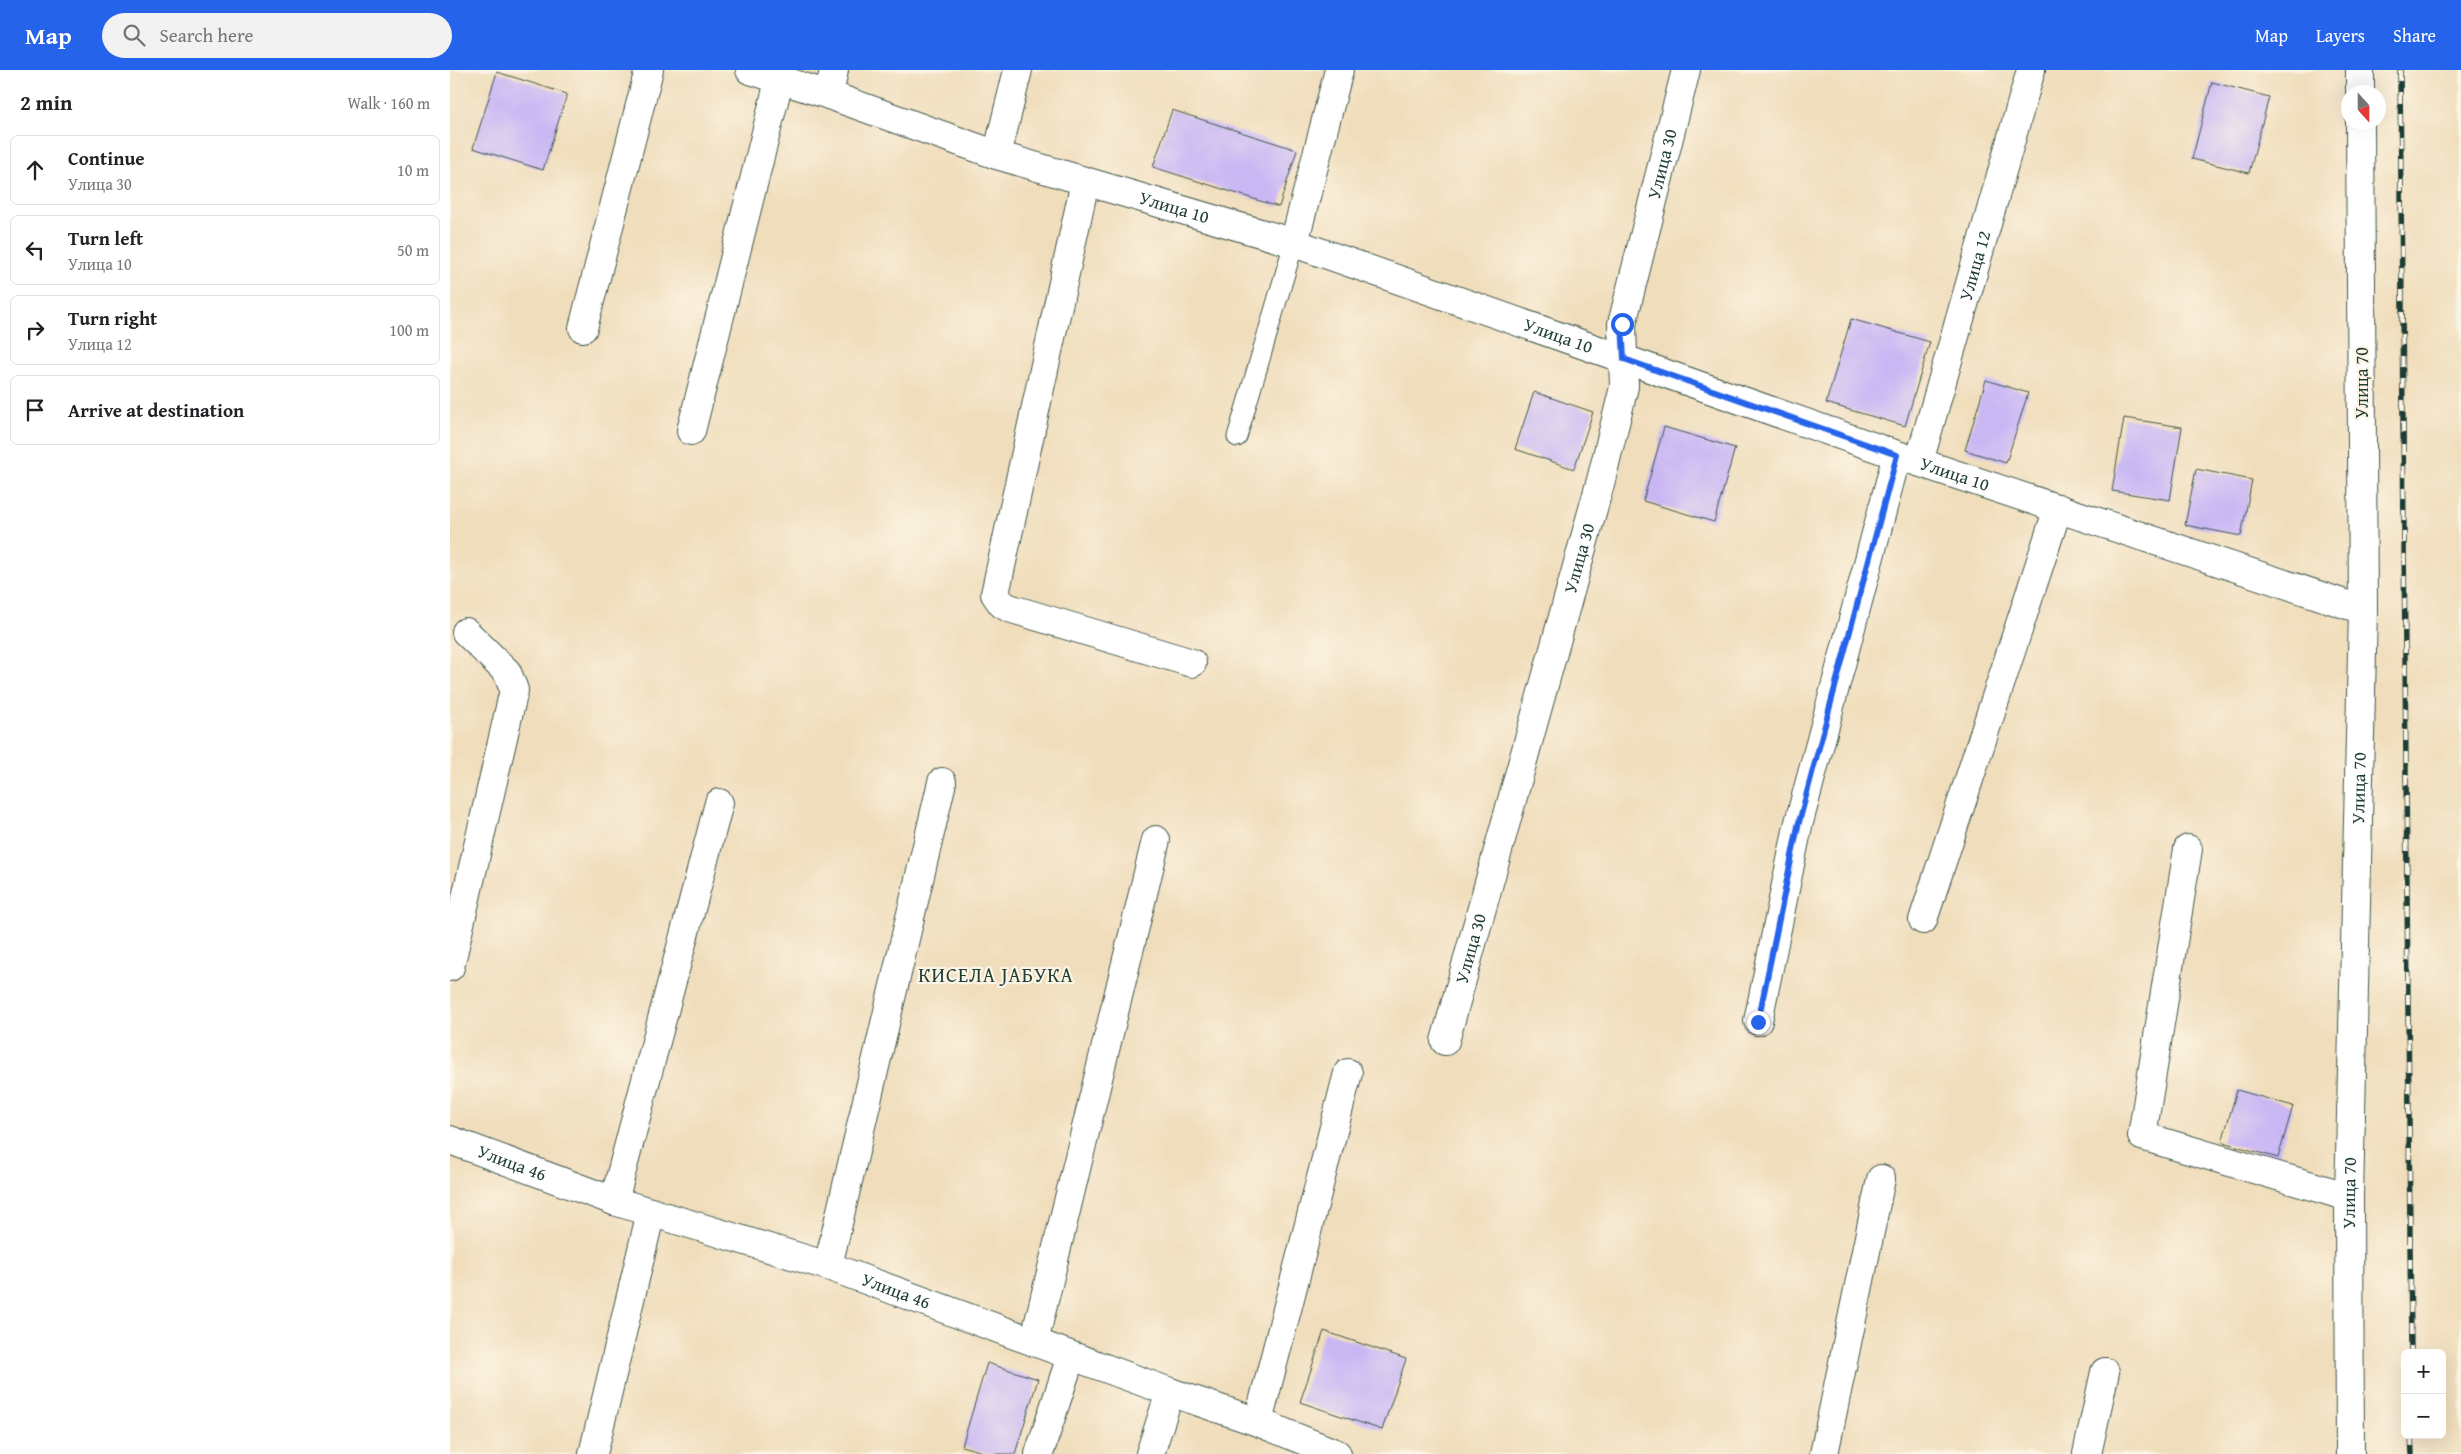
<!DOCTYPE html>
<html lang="en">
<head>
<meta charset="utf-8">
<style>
	:root { --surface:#fff; --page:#f2f2f2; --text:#202124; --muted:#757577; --line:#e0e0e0; --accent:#2563eb }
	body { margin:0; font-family:"Gentium Book Plus",serif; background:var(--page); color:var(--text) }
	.controls { position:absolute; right:15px; bottom:15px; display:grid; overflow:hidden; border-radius:8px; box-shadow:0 5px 20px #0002 }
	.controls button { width:45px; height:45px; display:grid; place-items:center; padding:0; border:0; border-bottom:1px solid var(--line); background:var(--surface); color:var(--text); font:25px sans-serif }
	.compass { position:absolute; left:1891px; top:15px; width:45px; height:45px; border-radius:50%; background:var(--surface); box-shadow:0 5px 20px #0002; rotate:159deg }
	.stop { position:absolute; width:15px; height:15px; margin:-11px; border:4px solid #2563eb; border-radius:50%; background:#fff }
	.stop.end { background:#2563eb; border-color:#fff; box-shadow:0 1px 5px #0008 }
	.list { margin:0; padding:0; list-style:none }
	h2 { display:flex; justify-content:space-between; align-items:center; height:65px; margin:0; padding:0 20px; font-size:21px }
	h2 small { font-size:16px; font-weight:400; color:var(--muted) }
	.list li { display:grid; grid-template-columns:32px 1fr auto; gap:15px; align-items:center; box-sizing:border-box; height:70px; margin:0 10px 10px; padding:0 10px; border:1px solid var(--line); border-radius:8px }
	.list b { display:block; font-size:19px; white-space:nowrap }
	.list p { margin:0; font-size:16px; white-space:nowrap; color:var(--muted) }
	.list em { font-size:16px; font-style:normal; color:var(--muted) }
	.icon { flex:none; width:28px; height:28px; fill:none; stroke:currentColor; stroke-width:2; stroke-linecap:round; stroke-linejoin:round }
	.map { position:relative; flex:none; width:2011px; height:1384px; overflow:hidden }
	header { display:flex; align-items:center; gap:30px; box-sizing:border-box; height:70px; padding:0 25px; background:var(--accent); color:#fff }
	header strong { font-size:24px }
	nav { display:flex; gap:28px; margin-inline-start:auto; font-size:18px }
	.search { width:350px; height:45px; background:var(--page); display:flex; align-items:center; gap:12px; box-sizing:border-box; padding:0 18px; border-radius:28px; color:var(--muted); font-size:19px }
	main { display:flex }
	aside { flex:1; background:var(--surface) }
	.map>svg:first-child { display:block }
	.building { fill:#c9b7f4 }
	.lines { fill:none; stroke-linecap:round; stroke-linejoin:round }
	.service-casing { stroke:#3e5548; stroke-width:21 }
	.minor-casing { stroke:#3e5548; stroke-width:30 }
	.service { stroke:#fff; stroke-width:19 }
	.minor { stroke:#fff; stroke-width:28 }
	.rail-casing { stroke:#1f3d34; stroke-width:5.5 }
	.rail { stroke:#fcf5e5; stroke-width:4; stroke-dasharray:11; stroke-linecap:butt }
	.route { stroke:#2563eb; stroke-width:6 }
	.labels { text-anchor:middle; stroke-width:4.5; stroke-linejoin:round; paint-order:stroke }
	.street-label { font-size:18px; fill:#1f3d34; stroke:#fcf5e5 }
	.quarter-label { font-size:20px; letter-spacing:1px; fill:#1f3d34; stroke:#fcf5e5 }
</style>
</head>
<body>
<header>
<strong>Map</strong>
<div class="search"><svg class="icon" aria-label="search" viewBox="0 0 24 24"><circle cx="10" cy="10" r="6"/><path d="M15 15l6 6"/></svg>Search here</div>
<nav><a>Map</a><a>Layers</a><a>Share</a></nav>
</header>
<main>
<aside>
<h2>2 min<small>Walk · 160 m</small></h2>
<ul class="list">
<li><svg class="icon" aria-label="ahead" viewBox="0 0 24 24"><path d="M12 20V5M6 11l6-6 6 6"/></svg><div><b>Continue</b><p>Улица 30</p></div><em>10 m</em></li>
<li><svg class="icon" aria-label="left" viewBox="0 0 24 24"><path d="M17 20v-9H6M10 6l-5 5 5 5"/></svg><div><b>Turn left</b><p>Улица 10</p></div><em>50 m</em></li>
<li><svg class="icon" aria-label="right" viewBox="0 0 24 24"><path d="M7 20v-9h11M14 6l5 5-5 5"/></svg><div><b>Turn right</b><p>Улица 12</p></div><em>100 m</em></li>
<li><svg class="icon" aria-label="arrive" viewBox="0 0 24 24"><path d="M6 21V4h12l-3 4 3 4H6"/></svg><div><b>Arrive at destination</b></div></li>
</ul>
</aside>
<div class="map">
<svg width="2011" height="1384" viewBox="0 0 2011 1384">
	<rect width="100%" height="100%" fill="#fcf5e5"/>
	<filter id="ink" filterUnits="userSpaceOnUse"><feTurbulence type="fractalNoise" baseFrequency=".02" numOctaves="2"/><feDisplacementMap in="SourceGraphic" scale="10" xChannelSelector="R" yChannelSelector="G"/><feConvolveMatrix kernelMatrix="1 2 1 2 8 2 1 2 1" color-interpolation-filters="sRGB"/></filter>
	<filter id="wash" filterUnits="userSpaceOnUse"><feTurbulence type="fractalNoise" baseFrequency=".0096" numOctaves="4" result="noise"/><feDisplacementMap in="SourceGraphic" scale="20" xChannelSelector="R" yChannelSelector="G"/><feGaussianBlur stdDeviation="1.12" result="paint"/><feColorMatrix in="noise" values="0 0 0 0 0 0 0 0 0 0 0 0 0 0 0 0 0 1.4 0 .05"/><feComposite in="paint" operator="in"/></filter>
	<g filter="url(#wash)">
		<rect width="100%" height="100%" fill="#f0ddbb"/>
		<g id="blocks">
			<!-- building -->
			<path class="building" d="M47,2l70,22 -24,76 -70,-22z
				M1762,12l57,15 -20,76 -57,-14z
				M722,40l125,40 -18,57 -126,-40z
				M1401,249l79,23 -25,84 -79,-23z
				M1536,310l42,13 -22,70 -41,-13z
				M1084,322l59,20 -19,57 -59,-20z
				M1674,348l58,9 -12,73 -58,-9z
				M1214,357l71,21 -21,74 -71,-21z
				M1746,399l56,11 -11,56 -56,-11z
				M1787,1020l56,16 -15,52 -56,-16z
				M874,1261l82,28 -24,71 -82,-28z
				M537,1293l51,16 -23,75h-26l-27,-8z"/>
		</g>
	</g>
	<g filter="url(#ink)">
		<use href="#blocks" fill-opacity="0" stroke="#3e5548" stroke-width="1"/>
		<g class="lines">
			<!-- service casing -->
			<g class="service-casing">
				<path id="service" d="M787,367l57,-194"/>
			</g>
			<!-- minor casing -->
			<g class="minor-casing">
				<g id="minor">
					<path id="s1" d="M300,0l79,25 168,60 297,88 603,212 466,155"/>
					<path d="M1910,0v22"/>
					<path d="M379,25l5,-25"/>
					<path d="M547,85l21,-85"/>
					<path d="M635,112l-90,412 7,10 7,4 183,55"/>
					<path d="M844,173l45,-173"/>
					<path d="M133,258l66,-258"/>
					<path d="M241,361l88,-350"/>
					<path id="s2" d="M1469,392l112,-392"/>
					<path d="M1738,779l-46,287 207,61"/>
					<path d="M1473,850l135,-412"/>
					<path d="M0,897l64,-277 -7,-18 -41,-40"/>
					<path d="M1308,951l40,-195 99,-371"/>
					<path id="s3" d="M995,971l156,-561 23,-93 -2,-63 64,-254"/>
					<path id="s4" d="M0,1070l164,61 214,65 342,126 88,30 79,32"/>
					<path d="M164,1131l105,-398"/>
					<path d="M378,1196l114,-484"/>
					<path d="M584,1272l122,-502"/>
					<path d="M808,1352l90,-349"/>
					<path d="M143,1384l58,-242"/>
					<path d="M589,1384l32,-98"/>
					<path d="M700,1384l20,-62"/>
					<path d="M1374,1384l57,-275"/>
					<path d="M1637,1384l18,-82"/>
					<path id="s5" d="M1900,1384l-1,-257 14,-587 -3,-488"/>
				</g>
			</g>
			<!-- service -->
			<use href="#service" class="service"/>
			<!-- minor -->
			<use href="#minor" class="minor"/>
			<!-- rail casing -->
			<g class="rail-casing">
				<path id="rail" d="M1950,0l11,1283
					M1961,1365l1,19"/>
			</g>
			<!-- rail -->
			<use href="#rail" class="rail"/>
		</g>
	</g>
	<g class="lines" filter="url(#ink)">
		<!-- route -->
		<path class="route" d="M1172,254l2,35 273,96 -99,371 -40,196"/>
	</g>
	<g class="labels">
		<!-- street labels -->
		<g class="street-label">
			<text dy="6" stroke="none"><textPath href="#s3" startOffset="906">Улица 30</textPath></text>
			<text dy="6" stroke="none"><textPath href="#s1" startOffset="446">Улица 10</textPath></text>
			<text dy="6" stroke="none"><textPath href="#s2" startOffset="204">Улица 12</textPath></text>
			<text dy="6" stroke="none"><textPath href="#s1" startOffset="851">Улица 10</textPath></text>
			<text transform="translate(1912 313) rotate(-90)" y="6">Улица 70</text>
			<text dy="6" stroke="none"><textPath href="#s1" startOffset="1271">Улица 10</textPath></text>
			<text dy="6" stroke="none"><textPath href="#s3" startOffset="501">Улица 30</textPath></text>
			<text dy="6" stroke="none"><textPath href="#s5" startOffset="666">Улица 70</textPath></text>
			<text dy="6" stroke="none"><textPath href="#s3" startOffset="96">Улица 30</textPath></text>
			<text dy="6" stroke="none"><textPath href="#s4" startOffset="66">Улица 46</textPath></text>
			<text dy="6" stroke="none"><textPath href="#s5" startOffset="261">Улица 70</textPath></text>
			<text dy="6" stroke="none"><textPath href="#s4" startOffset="471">Улица 46</textPath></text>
		</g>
		<!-- quarter labels -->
		<g class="quarter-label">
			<text x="546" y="912">КИСЕЛА ЈАБУКА</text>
		</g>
	</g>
</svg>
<div class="controls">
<button>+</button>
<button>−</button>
</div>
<svg class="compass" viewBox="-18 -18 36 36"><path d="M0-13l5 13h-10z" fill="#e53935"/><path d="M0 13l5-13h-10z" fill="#757577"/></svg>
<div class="stop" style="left:1172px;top:254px"></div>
<div class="stop end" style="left:1308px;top:952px"></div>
</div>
</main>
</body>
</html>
